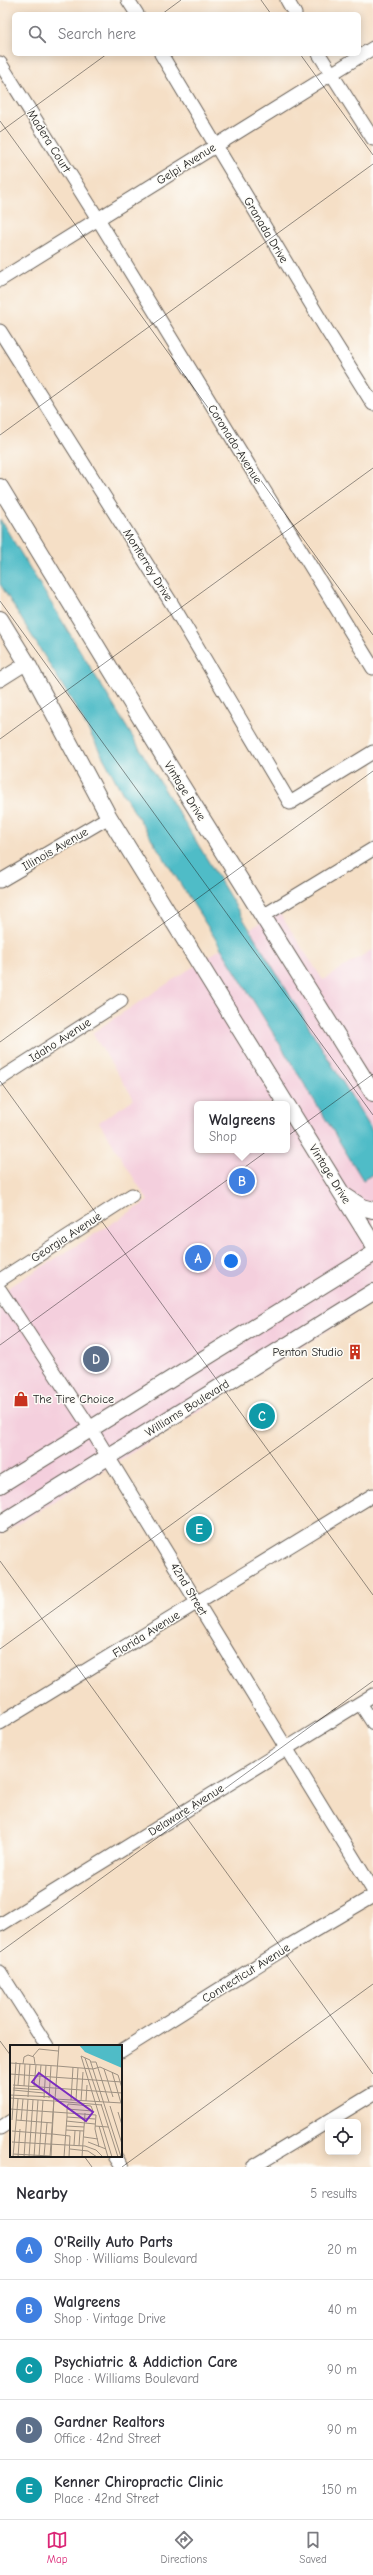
<!DOCTYPE html>
<html lang="en">
<head>
<meta charset="utf-8">
<style>
	:root { --surface:#fff; --page:#f7f7f7; --text:#2b2b33; --muted:#7c7c81; --line:#e1e1e2; --accent:#db2777 }
	body { margin:0; font-family:"Comic Neue",sans-serif; background:var(--page); color:var(--text) }
	.controls { position:absolute; right:12px; bottom:12px; display:grid; overflow:hidden; border-radius:6px; box-shadow:0 2px 10px #0003 }
	.controls button { width:36px; height:36px; display:grid; place-items:center; padding:0; border:0; border-bottom:1px solid var(--line); background:var(--surface); color:var(--text); font:20px sans-serif }
	.you { position:absolute; left:231px; top:1261px; width:14px; height:14px; margin:-10px; border:3px solid #fff; border-radius:50%; background:#1a73e8; box-shadow:0 0 0 6px #1a73e833 }
	.badge { display:grid; place-items:center; width:26px; height:26px; border-radius:50%; background:var(--accent); color:#fff; font-size:13px; font-weight:700 }
	.pin { position:absolute; translate:-50% -50%; border:2px solid #fff; box-shadow:0 1px 4px #0006 }
	.popup { position:absolute; left:194px; top:1101px; width:96px; height:52px; box-sizing:border-box; display:grid; place-content:center; border-radius:6px; background:var(--surface); filter:drop-shadow(0 1px 3px #0005); font-size:13px; white-space:nowrap; color:var(--muted) }
	.popup b { font-size:15px; color:var(--text) }
	.popup::after { content:''; position:absolute; left:50%; top:100%; margin-left:-8px; border:8px solid transparent; border-top-color:var(--surface) }
	.list { margin:0; padding:0; list-style:none }
	h2 { display:flex; justify-content:space-between; align-items:center; height:52px; margin:0; padding:0 16px; font-size:17px }
	h2 small { font-size:13px; font-weight:400; color:var(--muted) }
	.list li { display:grid; grid-template-columns:26px 1fr auto; gap:12px; align-items:center; box-sizing:border-box; height:60px; padding:0 16px; border-top:1px solid var(--line) }
	.list b { display:block; font-size:15px; white-space:nowrap }
	.list p { margin:0; font-size:13px; white-space:nowrap; color:var(--muted) }
	.list em { font-size:13px; font-style:normal; color:var(--muted) }
	.icon { flex:none; width:22px; height:22px; fill:none; stroke:currentColor; stroke-width:2; stroke-linecap:round; stroke-linejoin:round }
	.map { position:relative; flex:none; width:373px; height:2167px; overflow:hidden }
	.search { position:absolute; background:var(--surface); box-shadow:0 2px 10px #0003; left:12px; right:12px; top:12px; height:44px; display:flex; align-items:center; gap:10px; box-sizing:border-box; padding:0 14px; border-radius:6px; color:var(--muted); font-size:15px }
	.sheet { height:352px; background:var(--surface) }
	nav { display:flex; justify-content:space-around; align-items:center; box-sizing:border-box; height:56px; border-top:1px solid var(--line); background:var(--surface); font-size:11px; color:var(--muted) }
	nav a { display:grid; justify-items:center; gap:2px }
	nav .on { color:var(--accent) }
	.map>svg:first-child { display:block }
	.built { fill:#f4cfdd; fill-rule:evenodd }
	.water { fill:#4fbcc7; stroke:#366c72 }
	.lines { fill:none; stroke-linecap:round; stroke-linejoin:round }
	.minor-casing { stroke:#686058; stroke-width:15 }
	.tertiary-casing { stroke:#686058; stroke-width:18 }
	.minor { stroke:#fff; stroke-width:13 }
	.tertiary { stroke:#fff; stroke-width:16 }
	.ticks { fill:none; stroke:#1c1c1c; stroke-width:1; stroke-opacity:0.45 }
	.labels { text-anchor:middle; stroke-width:3; stroke-linejoin:round; paint-order:stroke }
	.street-label { font-size:12px; fill:#1c1c1c; stroke:#fdfcf7 }
	.poi-label { font-size:12px; fill:#1c1c1c; stroke:#fdfcf7; text-anchor:end }
	.inset-road { fill:none; stroke:#9e9182; stroke-width:1 }
	.view { fill:#7b2cbf; fill-opacity:0.15; stroke:#7b2cbf; stroke-width:2 }
	.inset-edge { fill:none; stroke:#1c1c1c; stroke-width:2 }
</style>
</head>
<body>
<div class="map">
<svg width="373" height="2167" viewBox="0 0 373 2167">
	<rect width="100%" height="100%" fill="#fdfcf7"/>
	<filter id="ink" filterUnits="userSpaceOnUse"><feTurbulence type="fractalNoise" baseFrequency=".025" numOctaves="2"/><feDisplacementMap in="SourceGraphic" scale="8" xChannelSelector="R" yChannelSelector="G"/><feConvolveMatrix kernelMatrix="1 2 1 2 8 2 1 2 1" color-interpolation-filters="sRGB"/></filter>
	<filter id="wash" filterUnits="userSpaceOnUse"><feTurbulence type="fractalNoise" baseFrequency=".012" numOctaves="4" result="noise"/><feDisplacementMap in="SourceGraphic" scale="16" xChannelSelector="R" yChannelSelector="G"/><feGaussianBlur stdDeviation="0.9" result="paint"/><feColorMatrix in="noise" values="0 0 0 0 0 0 0 0 0 0 0 0 0 0 0 0 0 1.4 0 .05"/><feComposite in="paint" operator="in"/></filter>
	<g filter="url(#wash)">
		<rect width="100%" height="100%" fill="#f5dfc6"/>
		<!-- built -->
		<path class="built" d="M278,911l45,69 50,-31v353l-373,233v-242l148,-92 -49,-79 35,-23 -42,-66zM197,1104h90v46h-90z"/>
		<!-- water -->
		<path class="water" d="M0,519l373,613v42l-10,6 -150,-245 -90,-141 -45,-83 -78,-127z"/>
	</g>
	<g filter="url(#ink)">
		<g class="lines">
			<!-- minor casing -->
			<g class="minor-casing">
				<path id="minor" d="M128,0l9,14
					M287,0l8,14
					M161,54l165,275 47,75
					M319,54l54,85
					M0,63l98,156 275,449
					M0,280l373,-232
					M0,331l172,273 118,199 83,-51
					M0,680l27,-17
					M0,881l109,-64
					M263,916l110,-67
					M0,1079l121,-78
					M0,1280l132,-85
					M0,1290l91,139 282,461
					M360,1703l13,20
					M0,1723l373,-228
					M0,1925l373,-230
					M0,1972l47,74
					M121,2051l169,-106 83,-49
					M0,2128l11,-7
					M115,2156l7,11
					M253,2167l120,-73"/>
			</g>
			<!-- tertiary casing -->
			<g class="tertiary-casing">
				<path id="tertiary" d="M0,487l175,288 198,318
					M0,619l27,44 82,154 177,287
					M287,1105l86,139
					M345,1196l17,11 11,3
					M0,1485l373,-231
					M0,1524l373,-232"/>
			</g>
			<!-- minor -->
			<use href="#minor" class="minor"/>
			<!-- tertiary -->
			<use href="#tertiary" class="tertiary"/>
		</g>
	</g>
	<!-- ticks -->
	<path class="ticks" d="M261,0l10,14M162,14l19,-14M300,54l73,101M0,121l373,514M0,132l107,-78M0,435l373,-271M0,601l373,514M0,739l373,-271M0,1042l373,-271M0,1081l373,514M0,1345l373,-271M0,1561l373,513M0,1649l373,-271M0,1952l373,-271M0,2041l11,15M84,2156l8,11M122,2167l251,-183"/>
	<!-- icons -->
	<defs>
		<g id="building-bare" transform="scale(1.2)"><path d="M-4-6H4V6H1V3H-1V6H-4ZM-2.5-4.3h1.7v1.8h-1.7ZM.8-4.3h1.7v1.8H.8ZM-2.5-1h1.7V.8h-1.7ZM.8-1h1.7V.8H.8Z" fill="#c8321e" stroke="#fdfcf7" stroke-width="2.5" paint-order="stroke"/></g>
		<g id="shop-bare" transform="scale(1.2)"><path d="M-5-2.5h2.3a2.7 3.5 0 0 1 5.4 0H5L5.5 6h-11ZM-1.5-2.5h3a1.5 2.3 0 0 0-3 0Z" fill="#c8321e" stroke="#fdfcf7" stroke-width="2.5" paint-order="stroke"/></g>
	</defs>
	<g fill-rule="evenodd">
		<use href="#building-bare" x="355" y="1352"/>
		<use href="#shop-bare" x="21" y="1399"/>
	</g>
	<g class="labels">
		<!-- street labels -->
		<g class="street-label">
			<text transform="translate(49 141) rotate(58)" y="4">Madera Court</text>
			<text transform="translate(186 164) rotate(-32)" y="4">Gelpi Avenue</text>
			<text transform="translate(266 230) rotate(59)" y="4">Granada Drive</text>
			<text transform="translate(235 444) rotate(58)" y="4">Coronado Avenue</text>
			<text transform="translate(148 565) rotate(58)" y="4">Monterrey Drive</text>
			<text transform="translate(185 791) rotate(58)" y="4">Vintage Drive</text>
			<text transform="translate(55 849) rotate(-30)" y="4">Illinois Avenue</text>
			<text transform="translate(60 1040) rotate(-33)" y="4">Idaho Avenue</text>
			<text transform="translate(330 1174) rotate(58)" y="4">Vintage Drive</text>
			<text transform="translate(66 1237) rotate(-33)" y="4">Georgia Avenue</text>
			<text transform="translate(187 1408) rotate(-32)" y="4">Williams Boulevard</text>
			<text transform="translate(189 1589) rotate(59)" y="4">42nd Street</text>
			<text transform="translate(146 1634) rotate(-32)" y="4">Florida Avenue</text>
			<text transform="translate(186 1810) rotate(-32)" y="4">Delaware Avenue</text>
			<text transform="translate(246 1973) rotate(-32)" y="4">Connecticut Avenue</text>
		</g>
		<!-- poi labels -->
		<g class="poi-label">
			<text x="343" y="1356">Penton Studio</text>
			<text x="33" y="1403" text-anchor="start">The Tire Choice</text>
		</g>
	</g>
	<!-- overview -->
	<g transform="translate(10 2045)">
		<rect width="112" height="112" fill="#f5dfc6"/>
		<path d="M69,0h43v23l-37,-16z" fill="#4fbcc7"/>
		<path class="inset-road" d="M49,0l-4,54 67,4M23,11l6,-7 19,2M71,11l9,4 31,97M71,11l31,101M75,13l15,44M81,17h5l13,40M0,18l47,3M13,19l1,-7 4,-2 6,2 1,7M47,21l36,3 7,-2 18,8 4,13M94,24l9,28M102,27l9,31M0,29l112,8M3,40l109,8M8,40l2,-22M14,41l1,-22M24,42l2,-22M29,42l2,-22M3,43l31,2M3,45l31,3M0,50l44,2M18,52l2,-33M0,53l43,3M34,53l2,-33M39,53l2,-32M61,55l2,-33M66,55l2,-32M45,56l47,4M71,56l2,-29M76,56l1,-16M91,59l17,53M100,61l12,38M0,64l43,3M44,67l42,3 -1,14 4,18M108,67l4,13M57,72l28,2M2,75l4,-58M6,75l37,3M11,76l2,-22M56,76l29,3M56,81l18,1M85,81l13,1M89,81l9,31M56,85l18,1M2,86l39,3M42,89l18,2 -1,21M74,92l14,2M2,97l73,4 11,4 7,7M78,97l18,7M64,100l1,-14M69,101l1,-15M60,104l18,2 9,6M3,109l37,2M34,111l3,-33M3,112l5,-58M8,112l2,-28M14,112l4,-58M19,112l4,-57M24,112l4,-57M29,112l4,-57M40,112l4,-59 -3,59M54,112l2,-27 1,-13v-8l1,-5 23,2 2,5 -26,-2M72,112l3,-44"/>
		<path class="view" d="M29,28l54,39 -7,9 -54,-39z"/>
		<rect width="112" height="112" class="inset-edge"/>
	</g>
</svg>
<div class="controls">
<button><svg class="icon" aria-label="locate" viewBox="0 0 24 24"><circle cx="12" cy="12" r="6"/><path d="M12 2v4M12 18v4M2 12h4M18 12h4"/></svg></button>
</div>
<div class="you"></div>
<div class="pin badge" style="left:198px;top:1258px;background:#3f7fe0">A</div>
<div class="pin badge" style="left:242px;top:1181px;background:#3f7fe0">B</div>
<div class="popup"><b>Walgreens</b>Shop</div>
<div class="pin badge" style="left:262px;top:1416px;background:#0f9aa8">C</div>
<div class="pin badge" style="left:96px;top:1359px;background:#5c6f8a">D</div>
<div class="pin badge" style="left:199px;top:1529px;background:#0f9aa8">E</div>
<div class="search"><svg class="icon" aria-label="search" viewBox="0 0 24 24"><circle cx="10" cy="10" r="6"/><path d="M15 15l6 6"/></svg>Search here</div>
</div>
<section class="sheet">
<h2>Nearby<small>5 results</small></h2>
<ul class="list">
<li><span class="badge" style="background:#3f7fe0">A</span><div><b>O'Reilly Auto Parts</b><p>Shop · Williams Boulevard</p></div><em>20 m</em></li>
<li><span class="badge" style="background:#3f7fe0">B</span><div><b>Walgreens</b><p>Shop · Vintage Drive</p></div><em>40 m</em></li>
<li><span class="badge" style="background:#0f9aa8">C</span><div><b>Psychiatric &amp; Addiction Care</b><p>Place · Williams Boulevard</p></div><em>90 m</em></li>
<li><span class="badge" style="background:#5c6f8a">D</span><div><b>Gardner Realtors</b><p>Office · 42nd Street</p></div><em>90 m</em></li>
<li><span class="badge" style="background:#0f9aa8">E</span><div><b>Kenner Chiropractic Clinic</b><p>Place · 42nd Street</p></div><em>150 m</em></li>
</ul>
</section>
<nav>
<a class="on"><svg class="icon" aria-label="map" viewBox="0 0 24 24"><path d="M3 6l6-2 6 2 6-2v14l-6 2-6-2-6 2zM9 4v14M15 6v14"/></svg>Map</a>
<a><svg class="icon" aria-label="directions" viewBox="0 0 24 24"><path d="M12 3l9 9-9 9-9-9zM9 14v-3h6M13 9l2 2-2 2"/></svg>Directions</a>
<a><svg class="icon" aria-label="saved" viewBox="0 0 24 24"><path d="M7 4h10v16l-5-4-5 4z"/></svg>Saved</a>
</nav>
</body>
</html>
